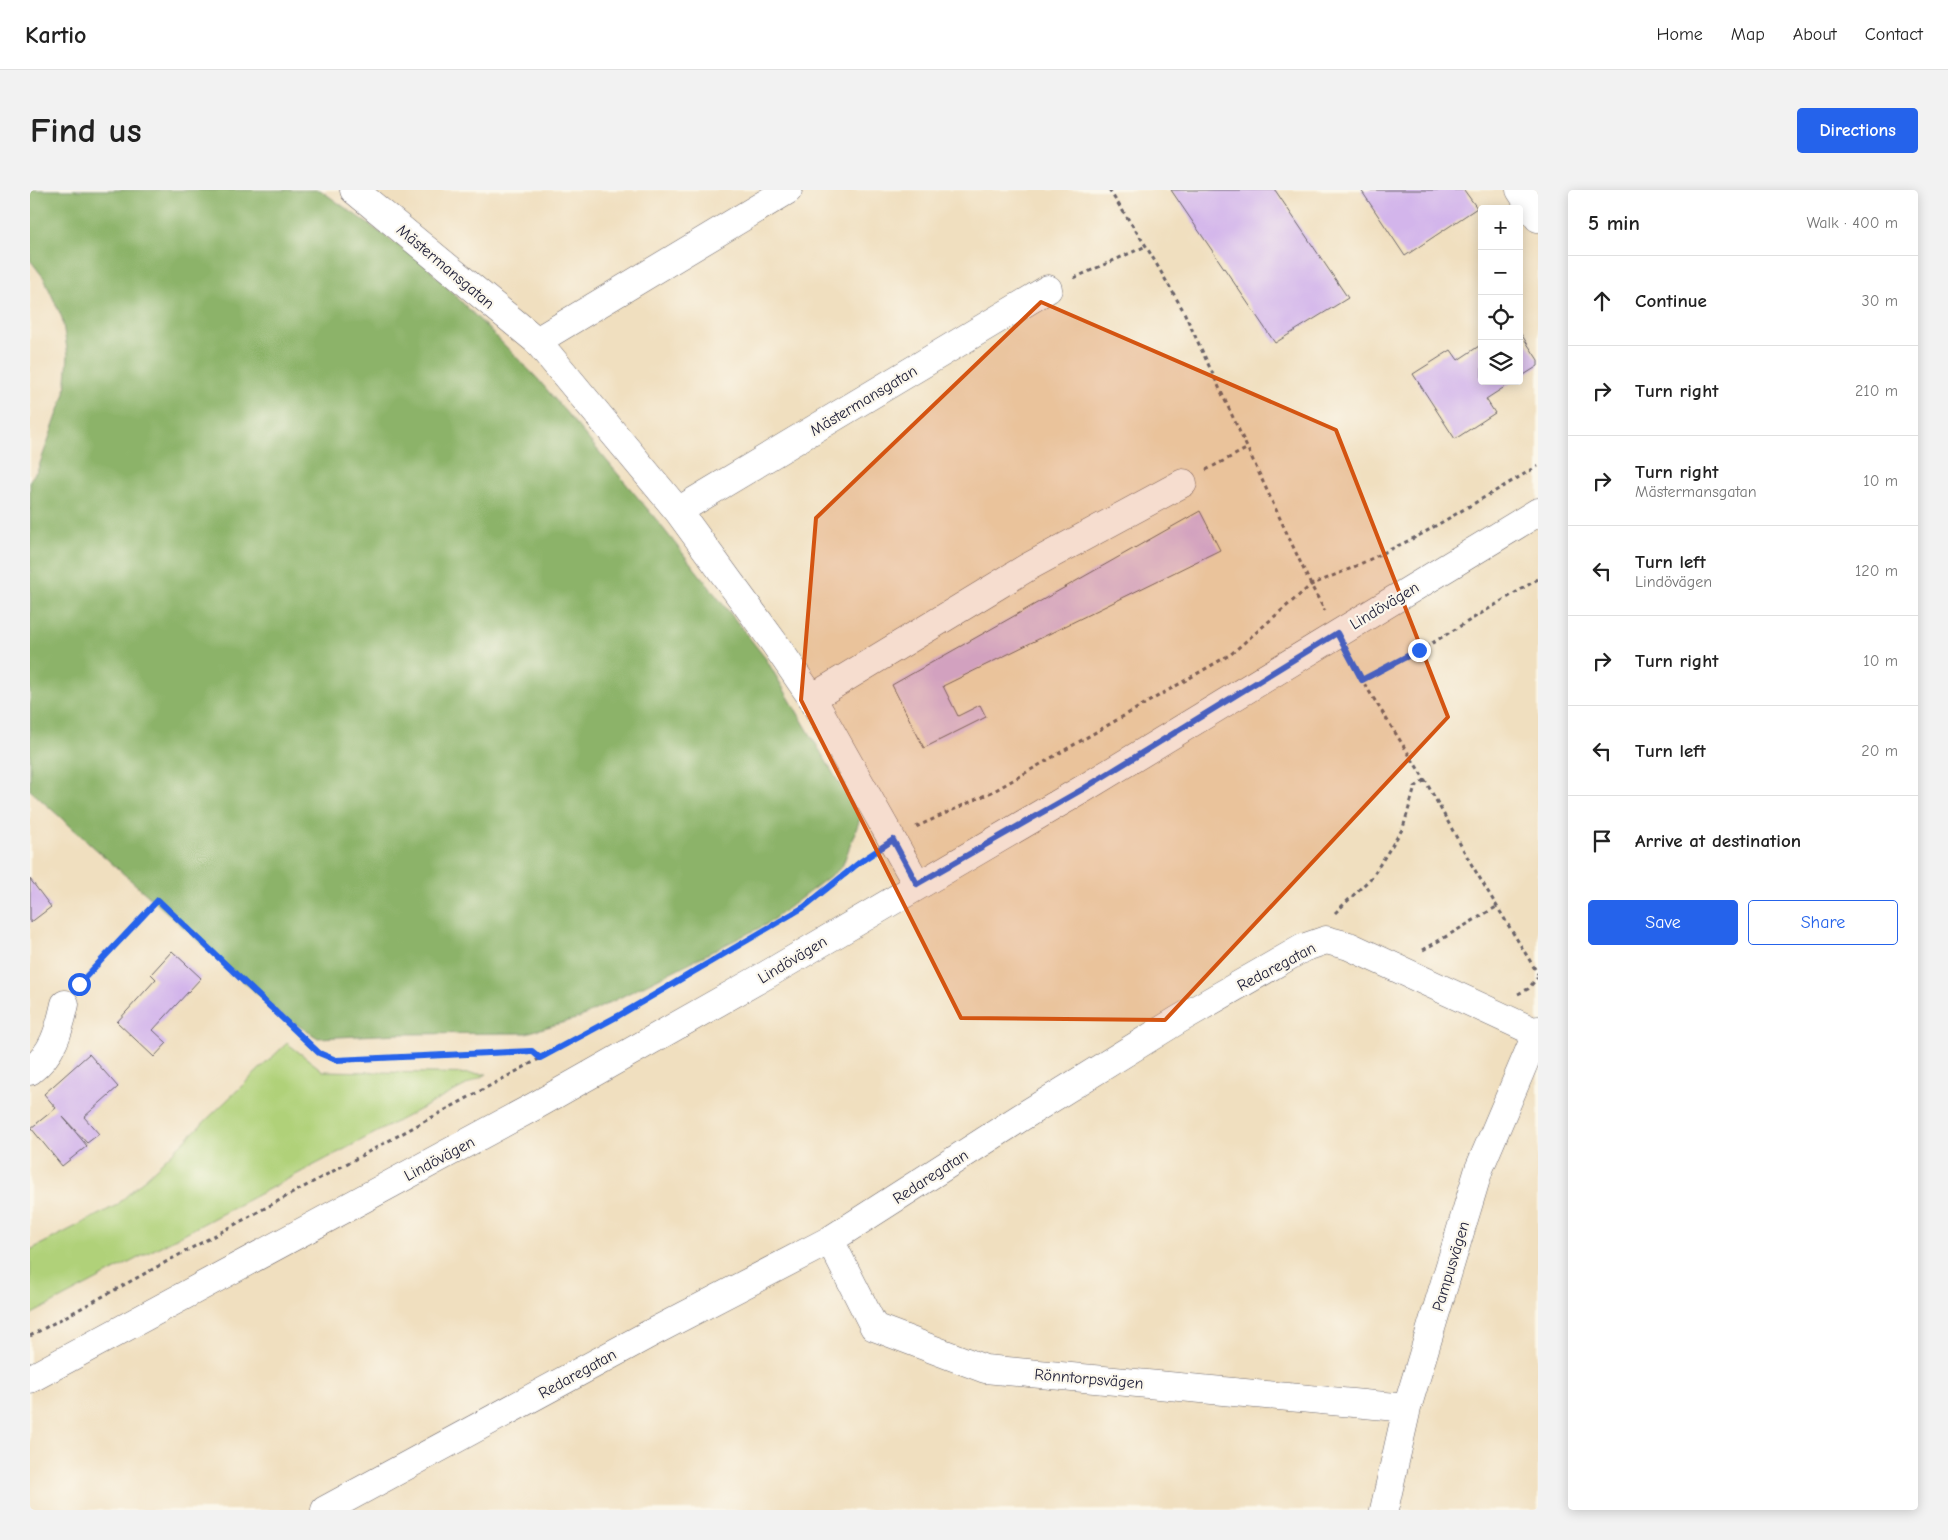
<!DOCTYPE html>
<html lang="en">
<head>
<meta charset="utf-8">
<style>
	:root { --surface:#fff; --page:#f2f2f2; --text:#222; --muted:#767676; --line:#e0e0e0; --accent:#2563eb }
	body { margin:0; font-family:"Comic Neue",sans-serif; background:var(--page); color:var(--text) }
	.controls { position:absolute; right:15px; top:15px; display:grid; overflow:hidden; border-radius:5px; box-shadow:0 2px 12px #0003 }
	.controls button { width:45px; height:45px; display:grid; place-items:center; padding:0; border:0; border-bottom:1px solid var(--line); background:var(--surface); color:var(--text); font:25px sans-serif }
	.stop { position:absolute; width:15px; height:15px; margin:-11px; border:4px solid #2563eb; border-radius:50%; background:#fff }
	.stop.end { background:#2563eb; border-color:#fff; box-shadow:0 1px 5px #0008 }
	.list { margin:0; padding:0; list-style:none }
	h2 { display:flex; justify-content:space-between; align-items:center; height:65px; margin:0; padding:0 20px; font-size:21px }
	h2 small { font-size:16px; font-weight:400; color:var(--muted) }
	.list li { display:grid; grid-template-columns:32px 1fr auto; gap:15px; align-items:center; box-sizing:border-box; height:90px; padding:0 20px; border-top:1px solid var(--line) }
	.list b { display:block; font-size:19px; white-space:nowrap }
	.list p { margin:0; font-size:16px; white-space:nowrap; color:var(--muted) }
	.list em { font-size:16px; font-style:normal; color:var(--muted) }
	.actions { display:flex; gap:10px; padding:15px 20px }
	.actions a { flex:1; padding:11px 0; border:1px solid var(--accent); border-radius:5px; text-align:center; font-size:18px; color:var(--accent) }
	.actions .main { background:var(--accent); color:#fff }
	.icon { flex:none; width:28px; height:28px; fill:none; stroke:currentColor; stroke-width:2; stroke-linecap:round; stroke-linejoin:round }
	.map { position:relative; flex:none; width:1508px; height:1320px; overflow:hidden; border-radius:5px }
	header { display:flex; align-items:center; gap:30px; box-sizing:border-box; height:70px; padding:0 25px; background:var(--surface); border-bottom:1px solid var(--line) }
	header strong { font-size:24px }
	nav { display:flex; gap:28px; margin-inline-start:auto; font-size:18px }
	.intro { display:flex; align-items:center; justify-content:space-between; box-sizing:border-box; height:120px; padding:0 30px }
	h1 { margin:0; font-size:35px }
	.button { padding:12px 22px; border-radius:5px; background:var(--accent); color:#fff; font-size:18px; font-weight:700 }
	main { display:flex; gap:30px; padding:0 30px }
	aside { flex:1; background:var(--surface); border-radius:5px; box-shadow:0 2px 12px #0003 }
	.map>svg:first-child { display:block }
	.green { fill:#b0d179; stroke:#697a5a }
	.forest { fill:#8cb369; stroke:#576a52 }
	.building { fill:#d3b5eb }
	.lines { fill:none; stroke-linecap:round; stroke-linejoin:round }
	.minor-casing { stroke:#6a6469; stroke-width:29 }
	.path { stroke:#6a6469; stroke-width:3; stroke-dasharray:4 4; stroke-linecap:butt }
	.minor { stroke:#fff; stroke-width:28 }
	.route { stroke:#2563eb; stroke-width:6 }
	.marked { fill:#d45411; fill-opacity:0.2; stroke:#d45411; stroke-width:4; stroke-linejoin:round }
	.labels { text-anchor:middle; stroke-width:4.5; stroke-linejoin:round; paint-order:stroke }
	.street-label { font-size:16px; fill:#22223b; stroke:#fbf7ec }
</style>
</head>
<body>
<header>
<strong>Kartio</strong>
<nav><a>Home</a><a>Map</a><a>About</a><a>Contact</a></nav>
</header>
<div class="intro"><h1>Find us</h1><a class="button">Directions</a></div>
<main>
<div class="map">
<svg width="1508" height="1320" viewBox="0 0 1508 1320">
	<rect width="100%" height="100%" fill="#fbf7ec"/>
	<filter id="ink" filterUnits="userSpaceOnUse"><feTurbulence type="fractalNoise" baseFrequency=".02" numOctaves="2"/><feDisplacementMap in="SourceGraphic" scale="10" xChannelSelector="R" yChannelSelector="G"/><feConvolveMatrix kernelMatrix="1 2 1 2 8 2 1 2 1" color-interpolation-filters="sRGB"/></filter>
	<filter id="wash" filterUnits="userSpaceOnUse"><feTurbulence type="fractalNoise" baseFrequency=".0096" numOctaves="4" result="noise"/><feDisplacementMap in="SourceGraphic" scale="20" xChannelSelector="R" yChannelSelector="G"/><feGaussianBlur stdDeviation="1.12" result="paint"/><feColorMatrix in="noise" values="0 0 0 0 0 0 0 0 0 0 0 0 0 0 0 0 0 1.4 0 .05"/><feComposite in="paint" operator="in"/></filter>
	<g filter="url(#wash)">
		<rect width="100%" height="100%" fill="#f0dfbf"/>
		<!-- green -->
		<path class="green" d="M257,853l36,28 164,3 -457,241v-65l87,-45z"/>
		<!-- forest -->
		<path class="forest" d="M0,0h290l102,72 115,116 118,140 111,141 94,160 -18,48 -75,57 -188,94 -53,15 -127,1 -81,4 -38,-24 -250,-224v-310l8,-11 27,-76 3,-38 -6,-37 -18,-40 -14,-18z"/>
		<g id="blocks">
			<!-- building -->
			<path class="building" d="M1141,0h104l73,108 -73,45z
				M1331,0h103l13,18 -72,48z
				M1489,141l19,29v6l-19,12z
				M1452,154v37h32l-28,18 9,14 -40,26 -42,-65 38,-24 7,10z
				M1170,321l20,39 -277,136 15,30 22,-11 6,12 -62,31 -32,-63z
				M0,689l21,28 -21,16z
				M142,761l29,27 -48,52 14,13 -13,14 -37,-35 39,-43 -5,-5z
				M59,864l29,33 -34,30 15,17 -12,9 -24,-26 24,29 -25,20 -31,-38 25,-20 -12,-14z"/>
		</g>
	</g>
	<g filter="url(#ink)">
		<use href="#blocks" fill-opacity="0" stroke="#6a6469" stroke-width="1"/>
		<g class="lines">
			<!-- minor casing -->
			<g class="minor-casing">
				<path id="minor" d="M324,0l183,151 141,170 97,133 37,54 105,186
					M1490,0l18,28
					M507,151l251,-151
					M648,321l370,-222
					M782,508l216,-131 155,-84
					M0,881c23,-17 29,-40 35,-67
					M800,1050l44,87 111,42 422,39
					M0,1189l505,-273 233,-132 315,-185 455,-277
					M295,1320l328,-178 177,-92 190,-122 158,-98 125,-72 23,-8 23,6 188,87
					M1354,1320l23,-102 72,-239 59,-139"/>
			</g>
			<!-- path -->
			<path class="path" d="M1079,0l37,56 37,64 128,275 14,26
				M1044,88l72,-32
				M1176,280l42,-22
				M1508,389l-119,72 -57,29 63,100 45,82 68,112
				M1321,468l11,22
				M886,637l78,-36 237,-137 80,-69 43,-18 66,-32 118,-69
				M1305,723l37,-36 31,-49 12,-41 10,-7
				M1393,760l75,-44
				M51,792l77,-82 161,153 17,7 196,-9 8,7
				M1488,804l10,-5 10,-12
				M0,1146l588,-320 186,-109 66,-52"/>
			<!-- minor -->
			<use href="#minor" class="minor"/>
		</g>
	</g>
	<g class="lines" filter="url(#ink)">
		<!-- route -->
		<path class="route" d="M49,794l79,-84 161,153 17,7 196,-9 8,7 78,-42 186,-109 56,-45 33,-22 24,44 166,-95 254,-156 25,47 57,-30"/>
	</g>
	<!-- marked area -->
	<path class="marked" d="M1011,112l295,128 112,287 -283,303 -204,-2 -160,-318 15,-182z"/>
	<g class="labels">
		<!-- street labels -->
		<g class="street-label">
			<text transform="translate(416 76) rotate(40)" y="6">Mästermansgatan</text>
			<text transform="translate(833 210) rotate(-31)" y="6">Mästermansgatan</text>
			<text transform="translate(1354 415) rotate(-31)" y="6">Lindövägen</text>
			<text transform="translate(762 769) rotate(-31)" y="6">Lindövägen</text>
			<text transform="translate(1246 776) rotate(-28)" y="6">Redaregatan</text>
			<text transform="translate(409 968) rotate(-28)" y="6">Lindövägen</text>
			<text transform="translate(900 986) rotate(-33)" y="6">Redaregatan</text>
			<text transform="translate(1420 1076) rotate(-73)" y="6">Pampusvägen</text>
			<text transform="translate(547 1183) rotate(-29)" y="6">Redaregatan</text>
			<text transform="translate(1059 1188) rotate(5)" y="6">Rönntorpsvägen</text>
		</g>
	</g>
</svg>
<div class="controls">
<button>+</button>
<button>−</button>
<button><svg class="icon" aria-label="locate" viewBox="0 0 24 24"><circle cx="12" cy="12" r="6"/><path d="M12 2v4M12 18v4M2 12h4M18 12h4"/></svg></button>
<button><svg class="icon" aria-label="layers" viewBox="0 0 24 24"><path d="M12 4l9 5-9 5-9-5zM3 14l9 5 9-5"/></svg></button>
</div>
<div class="stop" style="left:49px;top:794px"></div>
<div class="stop end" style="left:1389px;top:460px"></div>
</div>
<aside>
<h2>5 min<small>Walk · 400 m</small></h2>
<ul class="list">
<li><svg class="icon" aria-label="ahead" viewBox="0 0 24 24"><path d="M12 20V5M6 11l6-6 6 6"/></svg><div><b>Continue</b></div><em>30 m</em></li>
<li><svg class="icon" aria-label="right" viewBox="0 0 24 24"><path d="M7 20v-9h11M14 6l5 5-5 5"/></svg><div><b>Turn right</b></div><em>210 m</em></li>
<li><svg class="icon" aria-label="right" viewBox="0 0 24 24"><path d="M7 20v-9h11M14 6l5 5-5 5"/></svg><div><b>Turn right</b><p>Mästermansgatan</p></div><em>10 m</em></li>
<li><svg class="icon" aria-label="left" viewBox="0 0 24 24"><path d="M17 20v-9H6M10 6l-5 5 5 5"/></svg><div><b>Turn left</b><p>Lindövägen</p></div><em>120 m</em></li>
<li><svg class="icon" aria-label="right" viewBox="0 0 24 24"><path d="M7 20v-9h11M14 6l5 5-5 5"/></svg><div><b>Turn right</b></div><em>10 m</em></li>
<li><svg class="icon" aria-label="left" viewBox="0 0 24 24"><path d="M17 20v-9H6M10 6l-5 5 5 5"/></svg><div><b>Turn left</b></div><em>20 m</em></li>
<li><svg class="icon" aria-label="arrive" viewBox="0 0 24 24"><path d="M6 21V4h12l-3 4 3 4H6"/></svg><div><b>Arrive at destination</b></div></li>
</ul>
<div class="actions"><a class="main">Save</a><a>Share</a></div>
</aside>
</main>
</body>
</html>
